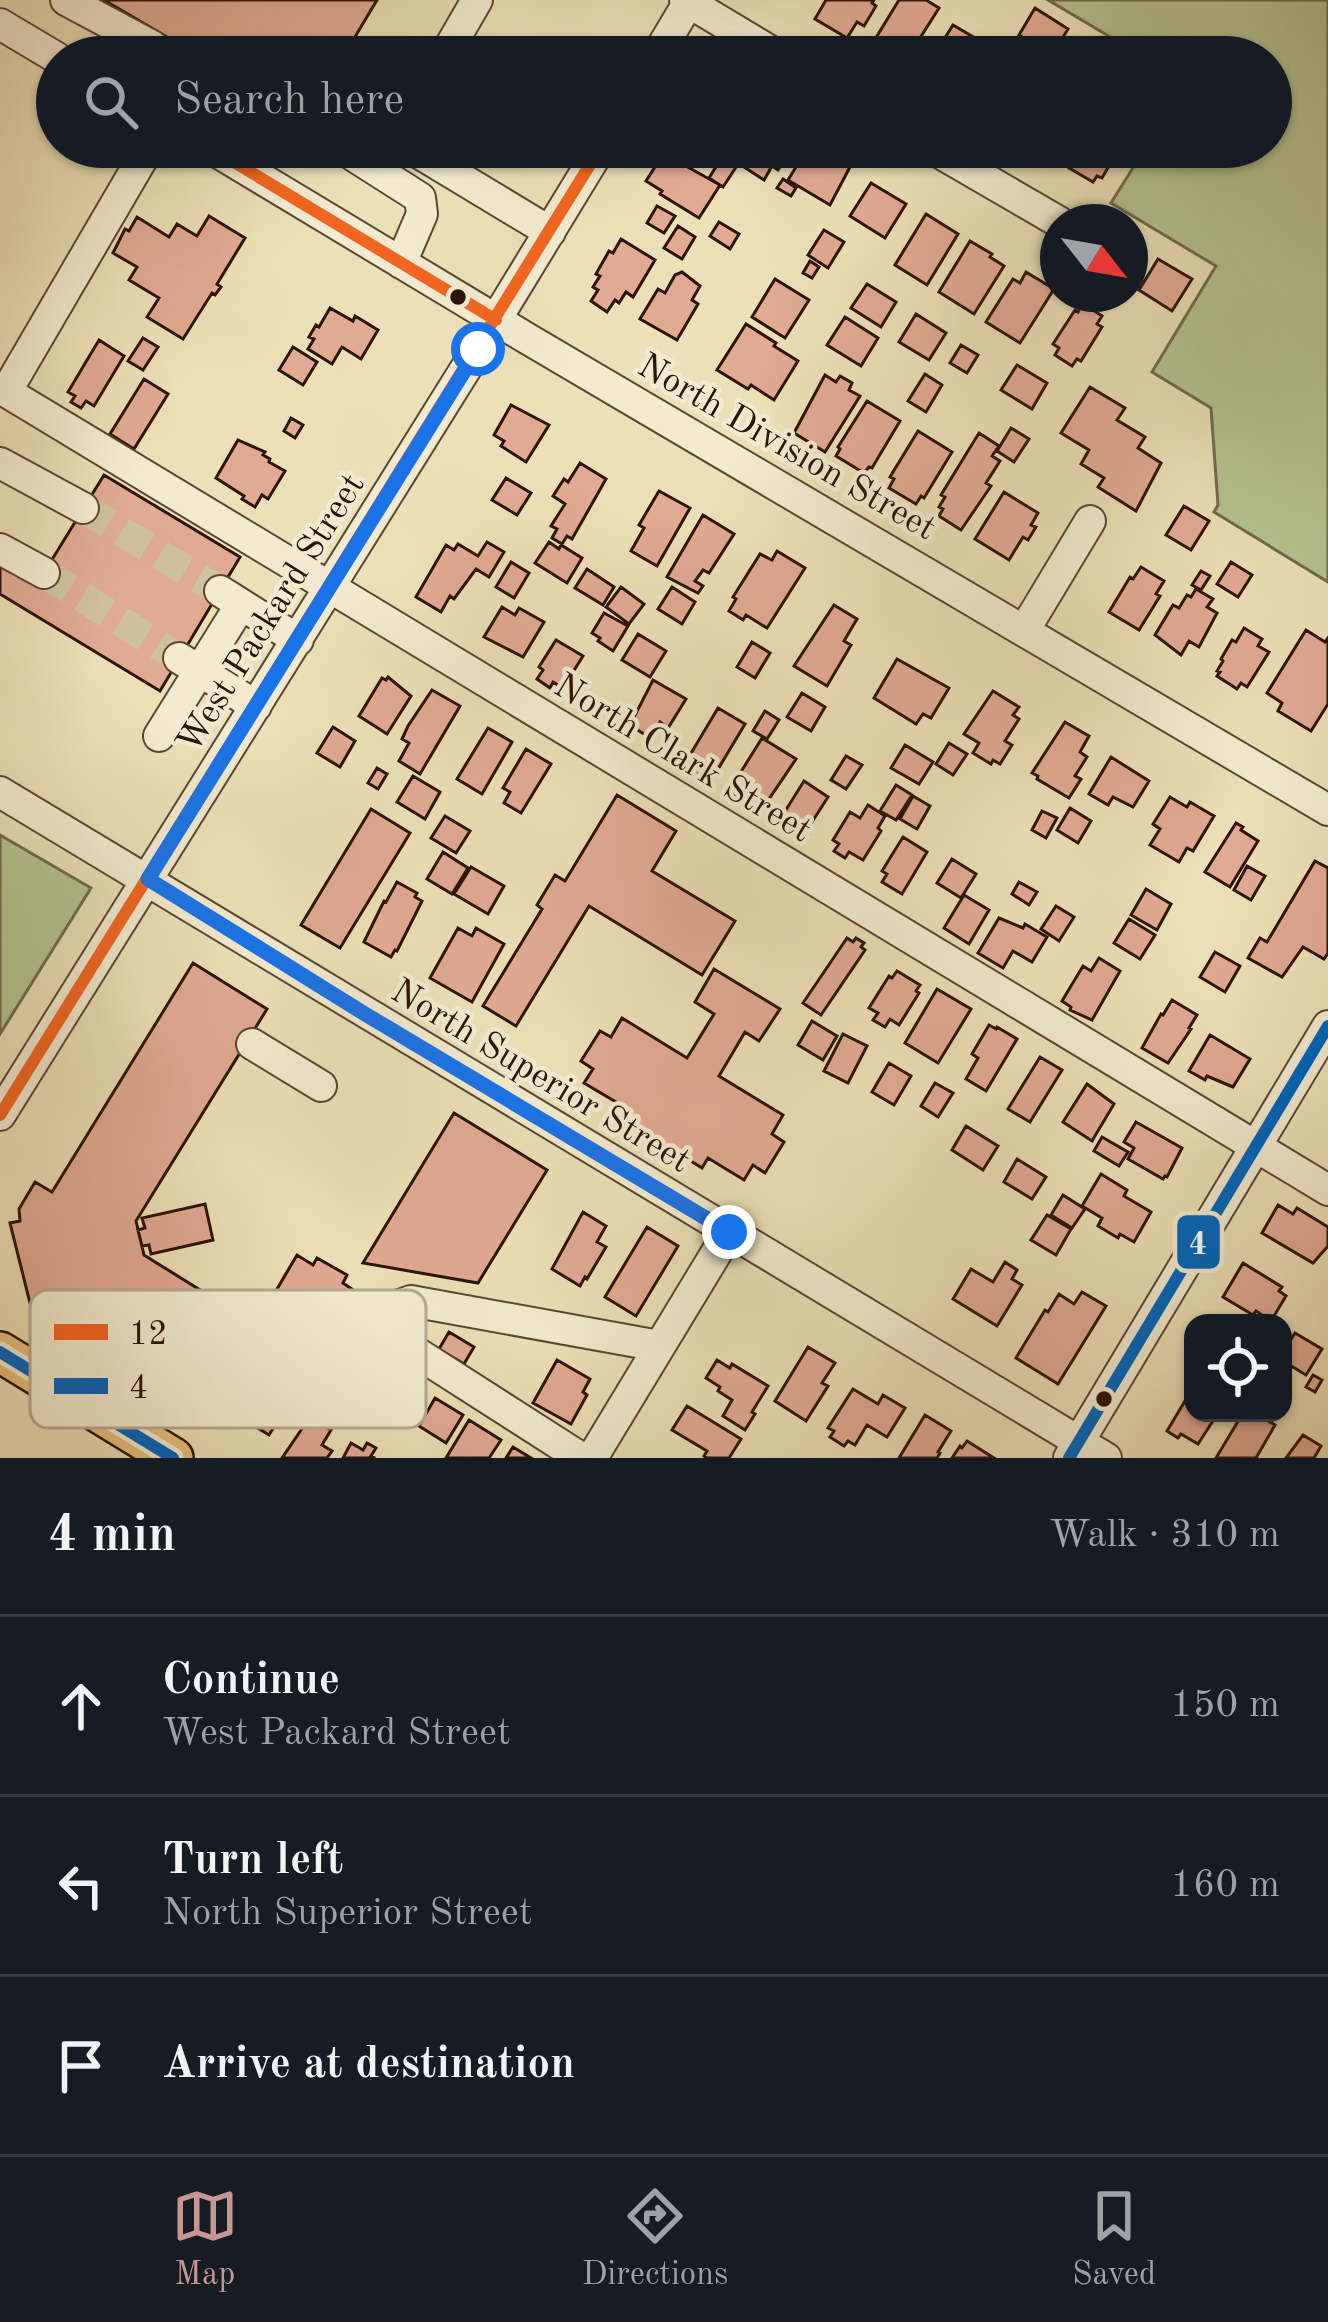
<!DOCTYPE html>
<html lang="en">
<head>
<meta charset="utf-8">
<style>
	:root { --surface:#171b24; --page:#242831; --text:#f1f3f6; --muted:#9ea1a6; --line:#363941; --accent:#c59692 }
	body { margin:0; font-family:"Old Standard TT",serif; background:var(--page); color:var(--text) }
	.controls { position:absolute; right:36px; bottom:36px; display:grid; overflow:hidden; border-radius:24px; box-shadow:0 3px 9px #0004 }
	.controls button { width:108px; height:108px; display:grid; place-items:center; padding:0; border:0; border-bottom:3px solid var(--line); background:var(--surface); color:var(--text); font:60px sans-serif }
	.compass { position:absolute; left:1040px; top:204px; width:108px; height:108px; border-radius:50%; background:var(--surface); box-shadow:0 3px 9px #0004; rotate:121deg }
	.stop { position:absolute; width:36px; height:36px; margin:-27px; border:9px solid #1a73e8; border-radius:50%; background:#fff }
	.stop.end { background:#1a73e8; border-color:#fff; box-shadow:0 3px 12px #0008 }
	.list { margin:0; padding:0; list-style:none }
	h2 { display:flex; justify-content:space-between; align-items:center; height:156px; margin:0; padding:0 48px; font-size:51px }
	h2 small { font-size:39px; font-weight:400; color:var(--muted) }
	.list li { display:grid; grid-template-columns:78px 1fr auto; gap:36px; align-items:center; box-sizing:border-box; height:180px; padding:0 48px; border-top:3px solid var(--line) }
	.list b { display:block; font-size:45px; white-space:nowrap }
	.list p { margin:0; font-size:39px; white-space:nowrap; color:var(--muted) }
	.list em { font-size:39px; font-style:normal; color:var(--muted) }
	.icon { flex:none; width:66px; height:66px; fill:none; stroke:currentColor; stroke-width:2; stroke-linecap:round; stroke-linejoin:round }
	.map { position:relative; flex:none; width:1328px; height:1458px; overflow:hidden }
	.search { position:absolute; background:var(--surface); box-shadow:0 3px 9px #0004; left:36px; right:36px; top:36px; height:132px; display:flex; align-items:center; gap:30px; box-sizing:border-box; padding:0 42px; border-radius:66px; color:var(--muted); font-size:45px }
	.sheet { height:696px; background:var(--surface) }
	nav { display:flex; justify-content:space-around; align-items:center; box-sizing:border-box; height:168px; border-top:3px solid var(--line); background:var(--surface); font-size:33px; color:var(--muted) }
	nav a { display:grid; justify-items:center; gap:6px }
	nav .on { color:var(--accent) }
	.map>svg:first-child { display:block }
	.green { fill:#b5c390; stroke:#706b4c; stroke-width:3 }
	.building { fill:#e2a993; stroke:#2b1307; stroke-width:3 }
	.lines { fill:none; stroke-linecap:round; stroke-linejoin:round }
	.minor-tunnel { stroke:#cec19d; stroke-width:30; stroke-dasharray:30 15; stroke-linecap:butt }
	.minor-casing { stroke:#5b4633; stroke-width:34 }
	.major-casing { stroke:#2b1307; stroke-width:44 }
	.minor { stroke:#f2ebd0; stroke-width:30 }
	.major { stroke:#e6c07c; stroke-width:39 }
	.bus-1-casing { stroke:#f2ebd0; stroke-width:21 }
	.bus-2-casing { stroke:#f2ebd0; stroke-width:21 }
	.bus-1 { stroke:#f26522; stroke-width:12 }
	.bus-2 { stroke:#0065bd; stroke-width:12 }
	.route { stroke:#1a73e8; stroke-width:15 }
	.bus-dot { fill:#2b1307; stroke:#f2ebd0; stroke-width:4.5 }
	.labels { text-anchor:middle; stroke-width:9; stroke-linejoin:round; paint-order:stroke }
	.street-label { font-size:36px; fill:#2b1307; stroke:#f2ebd0 }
	.key { fill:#f2ebd0; stroke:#b6aa94; stroke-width:3 }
	.key-label { font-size:33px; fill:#2b1307 }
	.line-badge { stroke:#f2ebd0; stroke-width:4.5 }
	.badge-label { font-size:33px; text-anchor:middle; font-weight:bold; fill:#fff }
</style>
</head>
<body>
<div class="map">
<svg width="1328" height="1458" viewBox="0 0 1328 1458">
	<rect width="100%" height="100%" fill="#ebe0b7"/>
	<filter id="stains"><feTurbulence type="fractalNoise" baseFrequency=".00167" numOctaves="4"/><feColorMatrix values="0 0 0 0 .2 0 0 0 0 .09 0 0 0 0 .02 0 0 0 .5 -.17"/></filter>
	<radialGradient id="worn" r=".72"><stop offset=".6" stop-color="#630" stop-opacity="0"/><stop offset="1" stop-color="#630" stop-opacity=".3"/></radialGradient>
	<!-- green -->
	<path class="green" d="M1048,0h280v582l-114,-70 4,-7 -7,-97 -59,-36 64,-106 -105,-63 35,-56h125v-90h-127z
		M0,835l91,53 -91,146z"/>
	<!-- building -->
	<path class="building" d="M104,0h273l-34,57h-142z
		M826,0h48l-2,3 4,3 -12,20 -7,-4 -10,16 -32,-19z
		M899,0h27l13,8 -31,49 -13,-2 3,-6 -21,-13z
		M1035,8l33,21 -16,26 -33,-20z
		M953,25l22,13 -3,4 22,15h-61z
		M752,147h40l-14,23 -6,-4 -8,14 -23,-15z
		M1074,147h46l-18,31 -5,-2 -4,6 -24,-14 4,-7 -5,-4z
		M807,149l20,12 4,-6 19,12 -20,38 -42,-25z
		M725,152l15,9 -17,26 -14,-9z
		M666,155l54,30 -21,33 -39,-24 2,-3 -16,-10 16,-25 2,2z
		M783,179l13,9 -5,8 -14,-8z
		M871,183l35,21 -21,34 -35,-22z
		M657,206l18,10 -11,17 -17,-10z
		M926,214l32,20 -31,51 -32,-20z
		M209,216l36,22 -28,46 4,3 -6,8 -3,-2 -29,46 -36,-22 12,-19 -30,-18 8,-13 -24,-14 12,-24 4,2 8,-14 32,20 8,-13 20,12z
		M719,222l20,12 -9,15 -20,-13z
		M678,226l17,11 -13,22 -18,-11z
		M824,230l20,12 -16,26 -20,-13z
		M621,239l34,21 -22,37 -7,-5 -7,11 -4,-3 -8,12 -16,-11 7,-11 -5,-3 7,-11 -4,-2 13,-23 4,2z
		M970,241l22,13 -2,3 14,9 -30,48 -35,-22z
		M1158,259l34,20 -20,32 -33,-21z
		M810,261l9,6 -7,11 -9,-5z
		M682,272l18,14 -8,14 6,4 -21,36 -37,-21 18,-30 7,4 10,-18z
		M1026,272l28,17 -34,54 -34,-21 27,-43 7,4z
		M775,279l34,21 -24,38 -33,-21z
		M867,284l29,18 -15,25 -30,-19z
		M1082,303l20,13 -5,8 5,3 -21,34 -4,-2 -5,7 -17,-11 4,-7 -6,-4 22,-34 3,2z
		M330,308l23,13 2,-5 23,14 -17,29 -19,-12 -10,17 -24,-15 6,-10 -5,-2 7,-12 3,2z
		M916,314l30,19 -17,27 -30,-18z
		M845,317l33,21 -17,28 -34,-21z
		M746,324l30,19 -2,3 24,15 -24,39 -23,-15 -3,4 -31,-19z
		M143,338l15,9 -15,23 -15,-9z
		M99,340l25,16 -30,50 -8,-5 -5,7 -10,-6 4,-6 -7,-4z
		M961,345l17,10 -11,18 -17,-10z
		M293,347l24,15 -14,23 -24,-15z
		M1017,365l30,18 -15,26 -31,-19z
		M925,374l17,11 -16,27 -18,-11z
		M825,375l11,7 4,-6 12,7 -3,7 11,6 -35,56 -31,-19z
		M144,379l24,15 -34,55 -24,-15z
		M1090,387l35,21 -8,12 28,17 -7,11 23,15 -25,48 -38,-24 6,-9 -23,-14 8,-14 -28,-17z
		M867,401l33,20 -28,47 -3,-1 -5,6 -28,-17 4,-7 -2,-2z
		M511,405l38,20 -23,37 -25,-16 3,-5 -10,-6z
		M291,418l12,7 -8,13 -11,-7z
		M1011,428l18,11 -15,23 -17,-11z
		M918,431l34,21 -28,46 -3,-2 -5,8 -27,-16 5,-9 -4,-2z
		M979,433l20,13 -7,10 8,5 -14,22 5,3 -30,44 -22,-14 4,-7 -4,-2 6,-10 -4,-2z
		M238,440l27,12 -2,3 7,4 -1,3 16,9 -17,28 -6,-4 -7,12 -13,-8 2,-3 -28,-18z
		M580,463l26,16 -34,60 -5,-3 -5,8 -10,-6 5,-9 -6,-3 14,-22 -12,-8 11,-17 4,3z
		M104,475l136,82 -80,134 -160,-97v-32l37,22z
		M506,478l25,15 -14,22 -25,-15z
		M659,491l31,17 -33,58 -26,-15 13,-23 -5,-3z
		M1004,492l34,21 -7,12 5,2 -8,13 -5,-3 -14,23 -34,-21z
		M1184,506l25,15 -18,29 -25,-15z
		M703,515l31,19 -25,39 -6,-3 -8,11 8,5 -5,7 -31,-16z
		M487,542l17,10 -15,25 -13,-8 -22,30 -4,-3 -9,16 -25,-15 30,-52 8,5 4,-6 20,12z
		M549,542l10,7 2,-4 21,13 -15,25 -32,-20z
		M777,551l28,17 -38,60 -21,-13 -3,5 -14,-9 7,-12 -3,-2 27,-43 12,6z
		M511,562l18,11 -15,25 -18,-11z
		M1231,562l21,13 -14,22 -21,-13z
		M1141,567l23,14 -8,13 4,2 -21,34 -30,-18 21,-35 3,2z
		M587,569l27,18 -11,18 -28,-17z
		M1201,571l9,5 -9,14 -9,-5z
		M621,587l23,17 -15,20 -23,-17z
		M672,587l23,15 -13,22 -24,-15z
		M1196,589l17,10 -6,8 10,6 -18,34 -10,-6 -8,14 -26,-20 18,-30 6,3 8,-13 4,2z
		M834,605l23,14 -13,22 7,4 -24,41 -33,-20z
		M502,607l13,8 4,-7 25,14 -21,35 -39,-20z
		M604,613l24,13 -15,25 -15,-10 2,-3 -8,-5z
		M1244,628l18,11 -4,7 11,6 -22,35 -6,-4 -4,6 -20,-13 3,-4 -3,-1 6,-10 -2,-2 11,-19 4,2z
		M1306,630l19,12 3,-4v66l-17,27 -33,-20 4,-8 -15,-10z
		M638,634l28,17 -16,26 -28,-17z
		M556,640l27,16 -20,32 -10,-6 -3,6 -13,-9 6,-9 -4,-3z
		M752,642l18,11 -15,25 -18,-11z
		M897,659l52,29 -18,30 -8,-4 -7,10 -42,-26z
		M388,677l23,19 -24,38 -28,-18 23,-38 4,2z
		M653,680l33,19 -18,29 -8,-6 -10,16 -20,-13z
		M432,690l28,16 -40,68 -21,-13 10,-18 -7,-4 6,-13z
		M993,691l26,16 -6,8 6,4 -14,22 7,4 -12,19 -7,-4 -2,4 -18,-11 6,-10 -15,-9z
		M802,693l23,14 -14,24 -24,-14z
		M718,708l27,16 -37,62 -27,-16z
		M765,711l14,9 -12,19 -14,-8z
		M1065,722l24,14 -9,16 7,5 -12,19 6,3 -12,19 -32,-19 1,-3 -6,-3z
		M333,727l22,14 -15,26 -23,-14z
		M488,728l24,14 -30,52 -25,-15z
		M762,738l34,21 -35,52 -30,-19 5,-7 -2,-2z
		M949,743l18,11 -14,21 -17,-11z
		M905,745l28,17 -14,22 -28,-16z
		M526,749l25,15 -30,49 -17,-10 6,-11 -7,-4z
		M846,756l16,9 -16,24 -15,-9z
		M1111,757l38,24 -16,26 -20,-10 -5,8 -19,-11z
		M377,768l10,6 -9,15 -10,-6z
		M413,776l27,16 -15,27 -28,-17z
		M804,781l24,16 -25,39 -24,-15z
		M896,785l16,10 -16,25 -16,-9z
		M617,795l59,36 -24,40 83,50 -33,54 -113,-69 -73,120 -33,-20 59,-97 -5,-4 18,-30 10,6z
		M913,796l17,10 -13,23 -17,-10z
		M1170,797l17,10 3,-5 24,14 -21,35 -6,-3 -8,14 -29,-17 10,-16 -7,-5z
		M868,805l17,11 -7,12 3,3 -18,29 -14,-8 -4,6 -11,-7 5,-7 -6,-4 17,-28 10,6z
		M1070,808l21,13 -13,22 -21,-13z
		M371,809l39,24 -70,115 -39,-23z
		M1042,811l15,7 -11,20 -14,-8z
		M445,816l25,15 -14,22 -25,-15z
		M1236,823l7,4 -2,3 17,11 -28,46 -25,-15z
		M903,837l24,15 -25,42 -20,-12 5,-8 -5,-3z
		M443,852l25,16 -16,26 -25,-15z
		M952,859l24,15 -15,24 -24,-15z
		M1315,861l13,7v85l-4,6 -21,-12 -21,30 -34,-19 12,-20 7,4z
		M1247,866l18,10 -14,24 -17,-10z
		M471,867l33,19 -16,28 -34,-20z
		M397,882l20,11 -2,4 7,4 -25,50 -2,-1 -4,7 -27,-15 20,-41 2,1z
		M1019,882l18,10 -8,13 -17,-11z
		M1146,889l25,15 -14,26 -26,-15z
		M964,895l25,15 -20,34 -25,-16z
		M1056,906l18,11 -15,24 -18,-12z
		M999,918l24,10 2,-4 22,13 -15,25 -19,-11 -10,17 -25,-15z
		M1129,919l26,16 -15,24 -26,-16z
		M458,928l14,8 4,-8 28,16 -32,58 -42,-24z
		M847,938l6,4 3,-4 8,5 -3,4 4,3 -44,65 -18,-12z
		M1215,952l25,14 -15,26 -25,-15z
		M1099,958l21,13 -28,49 -22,-10 1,-3 -9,-6 21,-35 8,5z
		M193,963l74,46 -131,212 8,34 125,78 4,-6 -13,-9 37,-63 16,10 4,-7 30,17 -4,8 13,9 -87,143 -202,-124 -24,6 -4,-13 -8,3 -21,-84 10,-2 -1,-12 16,-27 17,10z
		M714,969l66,40 -21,32 -14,-9 -26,44 64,39 -11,19 12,8 -19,31 -12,-8 -9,15 -36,-22 -6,10 -87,-54 6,-9 -37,-22 9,-14 -12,-8 19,-30 11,6 11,-19 65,40 27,-44 -19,-12z
		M897,971l23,14 -4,6 3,2 -20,32 -9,-6 -5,8 -12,-7 5,-7 -9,-5 20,-32 3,2z
		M937,989l34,20 -33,54 -33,-20z
		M1172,1000l25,15 -8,13 2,1 -23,34 -26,-15 19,-34 2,1z
		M812,1021l25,15 -14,24 -25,-15z
		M989,1025l7,4 1,-2 20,12 -31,52 -20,-12 12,-21 -6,-4z
		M843,1034l24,12 -19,37 -24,-12z
		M1210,1035l40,24 -17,28 -26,-11 -2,4 -16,-9z
		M1040,1057l22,13 -32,52 -22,-13z
		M889,1063l22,13 -17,29 -22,-13z
		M935,1083l18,10 -15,24 -17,-11z
		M1087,1084l27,20 -22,37 -29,-19z
		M454,1113l93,57 -69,113 -115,-20z
		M1136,1122l46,26 -15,29 -2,-1 -2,3 -35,-20 6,-11 -10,-6z
		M966,1126l32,20 -15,24 -31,-20z
		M1102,1137l26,15 -9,14 -25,-15z
		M1017,1159l29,18 -14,22 -28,-17z
		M1101,1174l26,16 -3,6 27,16 -17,30 -14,-8 -2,4 -20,-12 4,-8 -20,-12z
		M1063,1195l22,14 -13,19 -21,-13z
		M205,1204l8,36 -62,14 -2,-9 -7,1 -4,-16 7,-2 -3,-10z
		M1278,1205l15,9 4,-6 31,19v19l-15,17 -51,-30z
		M583,1212l23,14 -9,16 9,5 -19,32 -2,-2 -5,9 -28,-17z
		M1047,1215l24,14 -15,26 -25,-15z
		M647,1227l31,19 -42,70 -31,-19z
		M1005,1262l12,8 -5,9 10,6 -25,41 -44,-27 18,-30 22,13z
		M1243,1263l39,24 -3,4 7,5 -15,25 -15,-10 -3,4 -30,-18z
		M1082,1292l24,14 -48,78 -42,-26 29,-48 3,2 11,-18 15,10z
		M449,1332l25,15 -10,17 -25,-15z
		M1295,1333l27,16 -16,26 -23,-14v-9z
		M808,1347l27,16 -13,20 6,3 -22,35 -31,-20z
		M557,1360l33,19 -7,13 4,3 -16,29 -38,-21z
		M717,1360l13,8 2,-4 36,22 -16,26 3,2 -10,16 -22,-14 9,-16 -14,-9 2,-4 -14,-9z
		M1313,1375l9,5 -7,12 -9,-5z
		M853,1389l25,15 5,-9 22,13 -18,29 -20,-12 -12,20 -7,-4 -4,5 -14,-9 4,-6 -6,-3z
		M1191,1391l2,2v20h25l-20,31 -17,-10 -3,4 -11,-7z
		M435,1398l28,17 -17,28 -27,-17z
		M687,1406l54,33 -12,19h-22l-3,-2 3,-5 -35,-21z
		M1243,1413h12l20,12 -19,33h-40z
		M925,1415l26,16 -13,21 2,1 -3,5h-38z
		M310,1417l21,13 -9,15 10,6 -5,7h-45z
		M469,1420l32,20 -12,18h-43z
		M1303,1435l18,11 -7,12h-28z
		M967,1441l27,17h-42l8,-12 2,2z
		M351,1443l12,7 4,-7 9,5 -5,8 4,2h-32z
		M513,1447l18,11h-25z"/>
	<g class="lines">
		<!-- minor-tunnel -->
		<path class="minor-tunnel" d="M83,508l137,83
			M44,573l135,85"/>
		<!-- minor casing -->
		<g class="minor-casing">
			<path id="minor" d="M66,0l86,46 12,11
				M685,0l95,57
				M0,24l57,34
				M444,57l33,-57
				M656,57l34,-57
				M209,147l319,192 800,471
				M340,147l80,51 2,16 -21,49
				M409,147l141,85
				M930,147l129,75
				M0,388l1328,802
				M6,392l143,-245
				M0,463l83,45
				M0,549l44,24
				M220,591l78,49
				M1025,629l65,-108
				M179,658l77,48
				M159,736l81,-130
				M0,792l1106,666
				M252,1044l69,42
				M0,1115l478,-766 123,-202
				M581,1458l-178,-114 -17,-14 1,-13 10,-11 14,-5 248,45
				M592,1458l137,-226
				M1069,1458l259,-432"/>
		</g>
		<!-- major casing -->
		<g class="major-casing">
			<path id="major" d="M0,1352l173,106"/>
		</g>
		<!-- minor -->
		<use href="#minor" class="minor"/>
		<!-- major -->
		<use href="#major" class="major"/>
		<!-- bus-1 casing -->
		<g class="bus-1-casing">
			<path id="bus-1" d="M209,147l287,173
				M0,1115l601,-968"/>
		</g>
		<!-- bus-2 casing -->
		<g class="bus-2-casing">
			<path id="bus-2" d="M0,1352l173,106
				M1069,1458l259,-432"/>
		</g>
		<!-- bus-1 -->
		<use href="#bus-1" class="bus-1"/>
		<!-- bus-2 -->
		<use href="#bus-2" class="bus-2"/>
	</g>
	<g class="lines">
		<!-- route -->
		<path class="route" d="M478,349l-330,530 217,135 364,218"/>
	</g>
	<!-- markers -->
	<g class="bus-dot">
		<circle cx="458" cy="297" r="10"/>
		<circle cx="1104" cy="1399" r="10"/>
	</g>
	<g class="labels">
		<!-- street labels -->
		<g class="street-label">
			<text transform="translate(788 445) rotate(30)" y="13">North Division Street</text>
			<text transform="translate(269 612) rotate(-58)" y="13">West Packard Street</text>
			<text transform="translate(684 756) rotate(31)" y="13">North Clark Street</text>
			<text transform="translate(542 1074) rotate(31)" y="13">North Superior Street</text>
		</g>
	</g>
	<!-- legend -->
	<rect x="30" y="1290" width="396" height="138" rx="18" class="key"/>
	<rect x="54" y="1324" width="54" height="16" fill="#f26522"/>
	<rect x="54" y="1378" width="54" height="16" fill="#0065bd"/>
	<g class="key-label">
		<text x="129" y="1344">12</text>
		<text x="129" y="1398">4</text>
	</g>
	<rect class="line-badge" x="1175" y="1213" width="47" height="58" rx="12" fill="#0065bd"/>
	<g class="badge-label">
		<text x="1198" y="1254">4</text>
	</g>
	<rect width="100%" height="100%" filter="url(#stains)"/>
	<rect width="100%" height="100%" fill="url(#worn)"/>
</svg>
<div class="controls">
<button><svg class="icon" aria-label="locate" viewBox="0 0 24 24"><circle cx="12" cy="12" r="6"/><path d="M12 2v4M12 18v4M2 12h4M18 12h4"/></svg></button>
</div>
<svg class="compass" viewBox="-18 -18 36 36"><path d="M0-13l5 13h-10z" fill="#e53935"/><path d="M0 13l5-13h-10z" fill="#9ea1a6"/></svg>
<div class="stop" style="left:478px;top:349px"></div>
<div class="stop end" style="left:729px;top:1232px"></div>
<div class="search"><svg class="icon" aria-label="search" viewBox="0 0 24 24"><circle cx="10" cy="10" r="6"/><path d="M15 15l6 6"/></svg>Search here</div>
</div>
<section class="sheet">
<h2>4 min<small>Walk · 310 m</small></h2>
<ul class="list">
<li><svg class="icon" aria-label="ahead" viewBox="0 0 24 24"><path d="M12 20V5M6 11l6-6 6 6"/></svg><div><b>Continue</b><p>West Packard Street</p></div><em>150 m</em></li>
<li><svg class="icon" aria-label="left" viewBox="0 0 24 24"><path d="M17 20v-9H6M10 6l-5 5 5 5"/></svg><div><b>Turn left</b><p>North Superior Street</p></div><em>160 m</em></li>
<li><svg class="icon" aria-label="arrive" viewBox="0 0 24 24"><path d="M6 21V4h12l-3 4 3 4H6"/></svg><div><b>Arrive at destination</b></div></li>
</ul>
</section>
<nav>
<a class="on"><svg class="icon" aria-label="map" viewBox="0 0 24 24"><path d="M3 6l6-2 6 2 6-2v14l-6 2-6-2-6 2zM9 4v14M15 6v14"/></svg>Map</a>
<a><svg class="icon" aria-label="directions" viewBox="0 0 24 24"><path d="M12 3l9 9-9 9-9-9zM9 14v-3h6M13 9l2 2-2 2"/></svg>Directions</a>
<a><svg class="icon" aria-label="saved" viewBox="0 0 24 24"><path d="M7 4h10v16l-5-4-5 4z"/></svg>Saved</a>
</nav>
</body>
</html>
